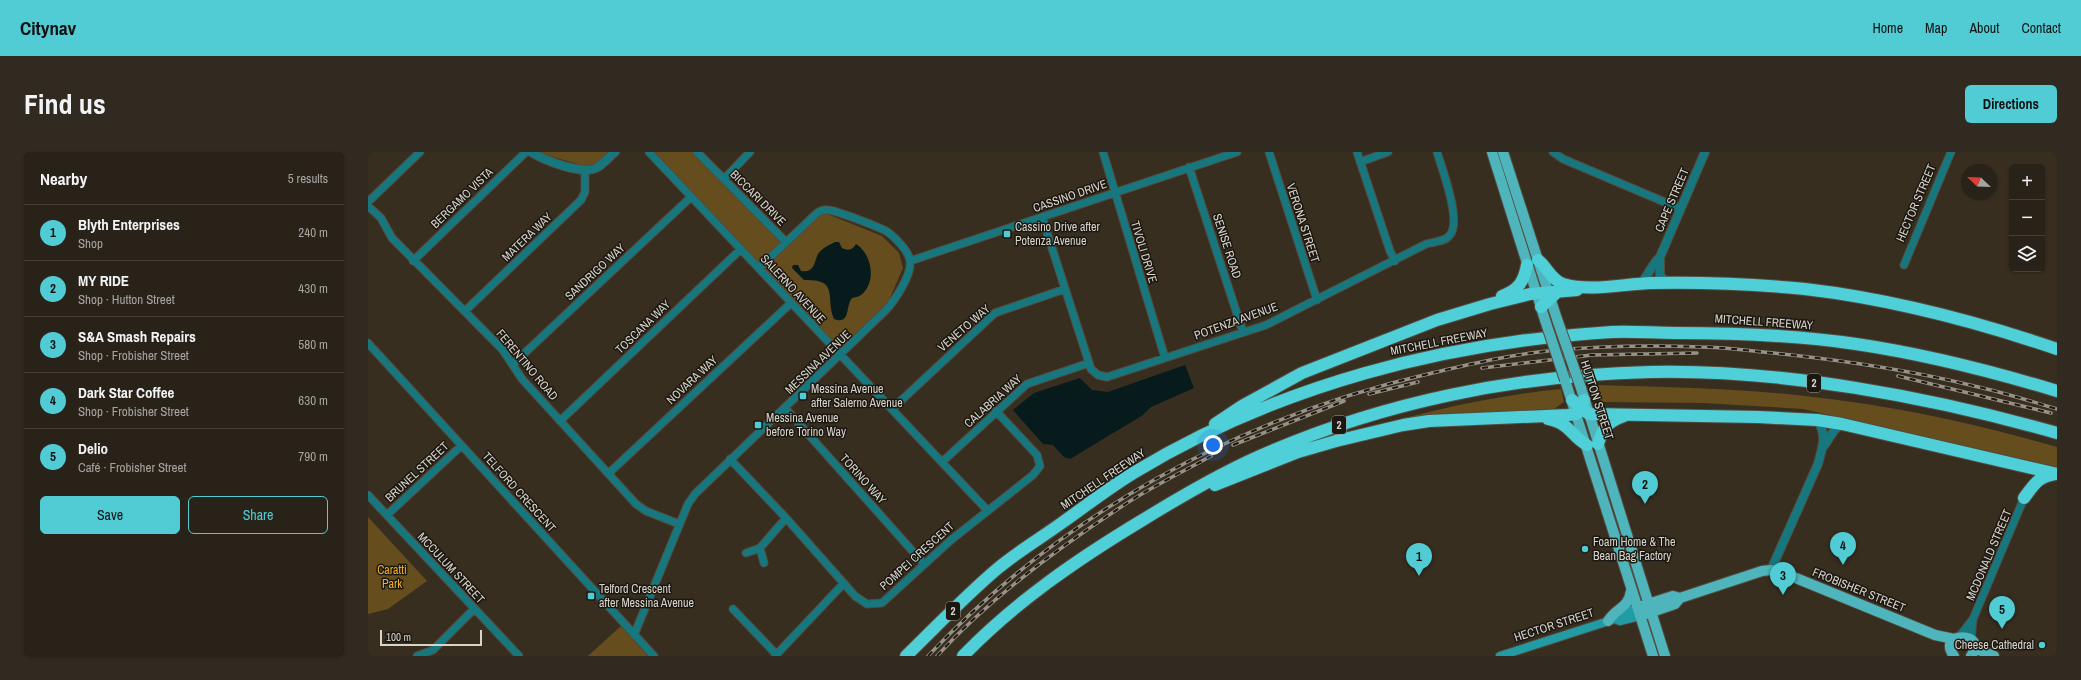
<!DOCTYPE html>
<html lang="en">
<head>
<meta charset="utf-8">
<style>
	:root { --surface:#292218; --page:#312a21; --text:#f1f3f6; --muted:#a5a4a2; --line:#453f37; --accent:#51ccd5 }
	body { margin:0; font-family:"Archivo Narrow",sans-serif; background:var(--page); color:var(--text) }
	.controls { position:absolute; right:12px; top:12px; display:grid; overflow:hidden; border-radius:6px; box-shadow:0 1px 3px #0004 }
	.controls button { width:36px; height:36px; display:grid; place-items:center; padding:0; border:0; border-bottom:1px solid var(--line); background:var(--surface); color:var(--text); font:20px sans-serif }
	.compass { position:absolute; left:1593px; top:12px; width:36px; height:36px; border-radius:50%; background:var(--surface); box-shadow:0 1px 3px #0004; rotate:293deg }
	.scale { position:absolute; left:12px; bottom:10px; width:102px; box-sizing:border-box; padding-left:4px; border:2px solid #d9d4cb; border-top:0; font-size:11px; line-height:14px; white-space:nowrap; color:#d9d4cb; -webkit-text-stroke:3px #1b1711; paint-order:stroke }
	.you { position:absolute; left:845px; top:293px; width:14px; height:14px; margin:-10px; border:3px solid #fff; border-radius:50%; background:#1a73e8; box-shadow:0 0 0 6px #1a73e833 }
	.badge { display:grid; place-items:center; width:26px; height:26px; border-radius:50%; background:var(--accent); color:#111; font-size:13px; font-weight:700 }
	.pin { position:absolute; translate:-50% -33px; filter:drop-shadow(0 1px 2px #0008) }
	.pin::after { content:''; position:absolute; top:21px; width:14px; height:12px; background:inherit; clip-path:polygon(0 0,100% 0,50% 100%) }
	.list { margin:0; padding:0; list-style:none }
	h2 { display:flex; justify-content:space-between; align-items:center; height:52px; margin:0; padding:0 16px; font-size:17px }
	h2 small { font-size:13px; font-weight:400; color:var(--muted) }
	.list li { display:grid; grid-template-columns:26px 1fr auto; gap:12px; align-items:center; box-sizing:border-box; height:56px; padding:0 16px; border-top:1px solid var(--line) }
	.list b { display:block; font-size:15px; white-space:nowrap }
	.list p { margin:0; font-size:13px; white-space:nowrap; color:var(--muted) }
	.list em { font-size:13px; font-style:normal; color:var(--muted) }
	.actions { display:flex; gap:8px; padding:12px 16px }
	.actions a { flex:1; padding:9px 0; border:1px solid var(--accent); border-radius:6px; text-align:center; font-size:14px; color:var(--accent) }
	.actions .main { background:var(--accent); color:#111 }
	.icon { flex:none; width:22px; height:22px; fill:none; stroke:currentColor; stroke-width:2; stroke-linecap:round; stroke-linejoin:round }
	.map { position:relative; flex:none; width:1689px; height:504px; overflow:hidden; border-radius:6px }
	header { display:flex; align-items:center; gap:24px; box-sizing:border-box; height:56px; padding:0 20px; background:var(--accent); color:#111 }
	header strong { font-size:19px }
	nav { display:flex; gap:22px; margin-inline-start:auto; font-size:14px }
	.intro { display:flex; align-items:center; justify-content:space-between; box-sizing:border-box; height:96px; padding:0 24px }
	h1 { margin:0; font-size:28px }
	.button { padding:10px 18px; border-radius:6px; background:var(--accent); color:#111; font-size:14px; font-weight:700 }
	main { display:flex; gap:24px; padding:0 24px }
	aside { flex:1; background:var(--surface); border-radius:6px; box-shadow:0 1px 3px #0004 }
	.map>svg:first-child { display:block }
	.green { fill:#664d1e }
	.water { fill:#071a1c }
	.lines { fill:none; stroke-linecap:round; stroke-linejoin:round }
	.minor-casing { stroke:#544c3f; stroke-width:9 }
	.tertiary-casing { stroke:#544c3f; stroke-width:10 }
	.secondary-casing { stroke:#544c3f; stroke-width:10 }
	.primary-casing { stroke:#544c3f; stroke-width:12 }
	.motorway-casing { stroke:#544c3f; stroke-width:14 }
	.minor { stroke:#16787e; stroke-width:7 }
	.tertiary { stroke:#16787e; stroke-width:8 }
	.secondary { stroke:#219ca4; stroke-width:8 }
	.primary { stroke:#4eb5bc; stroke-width:10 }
	.motorway { stroke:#4fcfd8; stroke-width:12 }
	.rail-casing { stroke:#989186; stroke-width:3.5 }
	.rail { stroke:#1b1711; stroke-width:2; stroke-dasharray:6; stroke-linecap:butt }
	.primary-bridge-casing { stroke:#544c3f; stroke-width:12; stroke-linecap:butt }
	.primary-bridge { stroke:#4eb5bc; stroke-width:10 }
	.poi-dot { fill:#51ccd5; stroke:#1b1711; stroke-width:1.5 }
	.labels { text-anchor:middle; stroke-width:3; stroke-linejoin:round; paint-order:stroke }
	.shield { fill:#1b1711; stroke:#a09b93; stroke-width:1 }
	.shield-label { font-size:11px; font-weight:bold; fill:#d9d4cb }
	.street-label { font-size:12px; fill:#d9d4cb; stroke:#1b1711 }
	.poi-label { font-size:12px; fill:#d9d4cb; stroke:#1b1711; text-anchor:start }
	.park-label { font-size:12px; fill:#f2b22a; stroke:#1b1711 }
</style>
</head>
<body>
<header>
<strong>Citynav</strong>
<nav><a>Home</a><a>Map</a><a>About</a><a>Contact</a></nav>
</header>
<div class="intro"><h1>Find us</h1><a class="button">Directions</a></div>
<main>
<aside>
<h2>Nearby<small>5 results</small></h2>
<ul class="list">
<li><span class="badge">1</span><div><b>Blyth Enterprises</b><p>Shop</p></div><em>240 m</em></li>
<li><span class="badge">2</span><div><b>MY RIDE</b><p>Shop · Hutton Street</p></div><em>430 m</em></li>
<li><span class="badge">3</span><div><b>S&amp;A Smash Repairs</b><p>Shop · Frobisher Street</p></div><em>580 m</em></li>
<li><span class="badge">4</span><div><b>Dark Star Coffee</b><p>Shop · Frobisher Street</p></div><em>630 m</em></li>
<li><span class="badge">5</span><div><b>Delio</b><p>Café · Frobisher Street</p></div><em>790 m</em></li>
</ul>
<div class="actions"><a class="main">Save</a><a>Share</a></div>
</aside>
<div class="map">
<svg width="1689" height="504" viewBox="0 0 1689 504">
	<rect width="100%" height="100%" fill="#372e20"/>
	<!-- green -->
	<path class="green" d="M169,0h72l-14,12 -8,3z
		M283,0h44l86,91 -24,23z
		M457,61l57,23 17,17 4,15 -16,37 -48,48 -79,-84 48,-45z
		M1227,233c70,2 140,3 210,11 85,9 170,27 252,51v20l-254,-58 -100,-6 -102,-1z
		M1193,237l3,13 -10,7 -115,6 -52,10 -1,-2c58,-16 115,-28 175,-34z
		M0,365l59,64 -39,28 -20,5z
		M253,474l27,30h-60z"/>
	<!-- water -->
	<path class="water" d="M467,90h4l3,6c6,3 11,2 14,-4 16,10 21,38 5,51 -3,2 -6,2 -9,3 -7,9 -1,27 -18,21 -9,-22 6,-40 -30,-39l-12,-12 1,-3h5l3,6c12,2 13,-6 16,-15 3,-7 12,-11 18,-14z
		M817,213l9,23 -43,19 -8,8 -73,44 -6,-2 -11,-12 -10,-1 -30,-34 21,-17 46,-15 12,12 16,2z"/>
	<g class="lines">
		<!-- minor casing -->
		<g class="minor-casing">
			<path id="minor" d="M281,0l339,359
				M329,0l89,90
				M735,0l62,206
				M901,0l48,148
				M989,0l33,99 5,10
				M1185,0l10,7 118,50
				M992,10l28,-10
				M821,15l54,165
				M356,27l26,-27
				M0,50l52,-50
				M0,54l13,12 11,20 110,111 20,30 114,125 10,7 33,13
				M674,65l49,152 7,6 9,2 159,-52 160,-81c7,-2 18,-2 23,-8 14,-13 -7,-67 -12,-84
				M45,109l113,-109
				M542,109l327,-109
				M1536,113l47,-113
				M97,159l116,-111 4,-8v-21
				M0,191l286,313
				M145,212l178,-167
				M417,256l139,156
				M524,257l103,-96 70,-24
				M192,269l181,-172
				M362,307l56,59 69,78 12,8 15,-1 69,-63 82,-65 7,-9 -3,-11 -41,-44
				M574,310l85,-78 62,-21
				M241,321l182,-170
				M0,343l151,161
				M19,363l74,-69
				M392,396l4,15
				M378,401l14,-5 26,-30
				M365,457l44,46
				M266,483l54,-131 7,-10 191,-184c9,-10 26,-35 24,-49 -1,-10 -16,-25 -24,-30 -7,-4 -51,-21 -58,-21 -4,-1 -8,1 -11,3l-58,55
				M1591,485l14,-18
				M1603,488l2,-21 51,-121
				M49,504l16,-6 41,-41
				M407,504l69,-73"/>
		</g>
		<!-- tertiary casing -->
		<g class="tertiary-casing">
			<path id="tertiary" d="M163,0c13,8 50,23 65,16 6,-3 13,-11 19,-16
				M1273,131c8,-8 10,-18 19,-26
				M1300,131l-8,-7v-19l45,-105
				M1455,295c7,-8 9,-18 19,-23
				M1403,418l47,-106c4,-16 10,-29 -1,-44"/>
		</g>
		<!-- secondary casing -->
		<g class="secondary-casing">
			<path id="secondary" d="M1247,467l5,2 20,-5
				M1132,504l115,-37 5,-4 17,-7"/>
		</g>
		<!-- primary casing -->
		<g class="primary-casing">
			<path id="primary" d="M1124,0l53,168
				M1135,0l54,167
				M1197,228l88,276
				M1213,236l84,268
				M1274,454l31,-10 7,2
				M1272,464l35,-12 5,-6 82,-27 9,-1 15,4 149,61 19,4
				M1240,469c9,-14 20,-12 23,-30
				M1606,496l20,8
				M1586,504c-19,-25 36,-25 17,0"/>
		</g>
		<!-- motorway casing -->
		<g class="motorway-casing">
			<path id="motorway" d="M1170,108c9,7 13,20 25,24 27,8 60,0 88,-1 51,-1 102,1 154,6 86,10 170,32 252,60
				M1134,144c16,-6 22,-14 25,-31
				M1173,155l15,-14
				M1204,248l17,14 169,3 59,3 25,4 215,50
				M1180,267c23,5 21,15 39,26
				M847,272l27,-18 60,-33 135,-53 53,-16 40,-10 47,-4
				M1230,292c5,-17 10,-22 26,-28
				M847,333l83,-33 38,-11 67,-16 26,-4 139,-6 8,-1 6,-4 2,-10
				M1656,346c10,-13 13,-21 31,-24
				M538,504c30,-29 59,-60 91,-87 20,-17 44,-31 66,-47 24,-17 47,-35 72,-50 144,-87 311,-130 477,-140 21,-1 42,1 63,1 60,0 121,2 181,11 68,10 135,27 201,47
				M595,504c52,-54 115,-97 178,-135 39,-24 78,-47 119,-65 122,-54 257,-81 390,-84 132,-3 280,25 407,61"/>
		</g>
		<!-- minor -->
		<use href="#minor" class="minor"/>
		<!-- tertiary -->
		<use href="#tertiary" class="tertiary"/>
		<!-- secondary -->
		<use href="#secondary" class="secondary"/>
		<!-- primary -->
		<use href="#primary" class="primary"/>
		<!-- motorway -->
		<use href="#motorway" class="motorway"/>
		<!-- rail casing -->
		<g class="rail-casing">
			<path id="rail" d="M1114,216l110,-13 105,-2
				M1530,224l153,37
				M1001,242l49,-12
				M865,293l111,-44
				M560,504c134,-142 310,-238 500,-282 39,-9 80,-19 120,-23 51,-5 103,-6 153,-4 21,0 41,3 62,5 71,7 142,17 211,34 28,6 56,15 83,23
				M569,504c53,-58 118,-106 184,-149 28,-19 60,-34 90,-51"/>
		</g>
		<!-- rail -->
		<use href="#rail" class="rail"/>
		<!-- primary-bridge casing -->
		<g class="primary-bridge-casing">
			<path id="primary-bridge" d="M1189,167l24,69
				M1177,168l20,60"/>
		</g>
		<!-- primary-bridge -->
		<use href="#primary-bridge" class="primary-bridge"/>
	</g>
	<!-- markers -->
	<g class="poi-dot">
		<rect x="635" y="78" width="8" height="8" rx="2"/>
		<rect x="431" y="240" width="8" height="8" rx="2"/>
		<rect x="386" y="269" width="8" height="8" rx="2"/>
		<circle cx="1217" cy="397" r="4"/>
		<rect x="219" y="440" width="8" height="8" rx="2"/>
		<circle cx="1674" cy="493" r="4"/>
	</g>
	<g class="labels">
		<!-- shield labels -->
		<g class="shield">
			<rect x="1439" y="222" width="14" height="18" rx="3"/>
			<rect x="964" y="264" width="14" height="18" rx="3"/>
			<rect x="578" y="450" width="14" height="18" rx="3"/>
		</g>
		<g class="shield-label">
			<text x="1446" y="235">2</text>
			<text x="971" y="277">2</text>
			<text x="585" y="463">2</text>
		</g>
		<!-- street labels -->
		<g class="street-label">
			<text transform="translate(702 44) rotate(-19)" y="4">CASSINO DRIVE</text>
			<text transform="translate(94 46) rotate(-44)" y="4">BERGAMO VISTA</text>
			<text transform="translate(390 46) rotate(45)" y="4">BICCARI DRIVE</text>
			<text transform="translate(1304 48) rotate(-67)" y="4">CAPE STREET</text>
			<text transform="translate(1548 51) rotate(-67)" y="4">HECTOR STREET</text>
			<text transform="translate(935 71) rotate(72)" y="4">VERONA STREET</text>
			<text transform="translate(159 85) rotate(-44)" y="4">MATERA WAY</text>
			<text transform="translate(859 94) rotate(72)" y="4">SENISE ROAD</text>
			<text transform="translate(776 100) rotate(73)" y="4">TIVOLI DRIVE</text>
			<text transform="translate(227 120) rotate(-43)" y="4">SANDRIGO WAY</text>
			<text transform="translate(425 137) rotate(47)" y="4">SALERNO AVENUE</text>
			<text transform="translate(868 169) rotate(-20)" y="4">POTENZA AVENUE</text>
			<text transform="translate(1396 170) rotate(4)" y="4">MITCHELL FREEWAY</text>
			<text transform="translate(275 175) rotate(-44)" y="4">TOSCANA WAY</text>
			<text transform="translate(596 176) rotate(-41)" y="4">VENETO WAY</text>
			<text transform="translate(1071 190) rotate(-11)" y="4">MITCHELL FREEWAY</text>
			<text transform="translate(450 210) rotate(-44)" y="4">MESSINA AVENUE</text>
			<text transform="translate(159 213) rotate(50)" y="4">FERENTINO ROAD</text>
			<text transform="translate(324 228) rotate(-43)" y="4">NOVARA WAY</text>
			<text transform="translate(1229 248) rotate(72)" y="4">HUTTON STREET</text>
			<text transform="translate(625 249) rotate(-42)" y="4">CALABRIA WAY</text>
			<text transform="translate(49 320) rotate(-43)" y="4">BRUNEL STREET</text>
			<text transform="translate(495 327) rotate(48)" y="4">TORINO WAY</text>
			<text transform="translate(735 327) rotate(-34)" y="4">MITCHELL FREEWAY</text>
			<text transform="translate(151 340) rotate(48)" y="4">TELFORD CRESCENT</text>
			<text transform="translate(1621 403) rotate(-67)" y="4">MCDONALD STREET</text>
			<text transform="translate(549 404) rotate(-42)" y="4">POMPEI CRESCENT</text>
			<text transform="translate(83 416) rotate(47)" y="4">MCCULUM STREET</text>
			<text transform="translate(1491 438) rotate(22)" y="4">FROBISHER STREET</text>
			<text transform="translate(1186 473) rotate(-18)" y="4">HECTOR STREET</text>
		</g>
		<!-- poi labels -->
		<g class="poi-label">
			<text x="647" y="79">Cassino Drive after<tspan x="647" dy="14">Potenza Avenue</tspan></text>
			<text x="443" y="241">Messina Avenue<tspan x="443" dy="14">after Salerno Avenue</tspan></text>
			<text x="398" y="270">Messina Avenue<tspan x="398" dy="14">before Torino Way</tspan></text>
			<text x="1225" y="394">Foam Home &amp; The<tspan x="1225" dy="14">Bean Bag Factory</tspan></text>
			<text x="231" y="441">Telford Crescent<tspan x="231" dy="14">after Messina Avenue</tspan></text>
			<text x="1666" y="497" text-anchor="end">Cheese Cathedral</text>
		</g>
		<!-- park labels -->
		<g class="park-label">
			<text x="24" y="422">Caratti<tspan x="24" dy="14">Park</tspan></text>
		</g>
	</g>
</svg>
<div class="controls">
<button>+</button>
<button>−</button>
<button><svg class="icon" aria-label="layers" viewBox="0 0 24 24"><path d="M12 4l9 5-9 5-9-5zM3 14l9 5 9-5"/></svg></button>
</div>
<svg class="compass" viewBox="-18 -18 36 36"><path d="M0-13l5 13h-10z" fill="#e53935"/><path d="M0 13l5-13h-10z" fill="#a5a4a2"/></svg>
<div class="scale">100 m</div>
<div class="you"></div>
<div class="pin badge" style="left:1051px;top:424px">1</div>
<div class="pin badge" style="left:1277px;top:352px">2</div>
<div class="pin badge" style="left:1415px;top:443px">3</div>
<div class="pin badge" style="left:1475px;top:413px">4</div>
<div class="pin badge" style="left:1634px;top:477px">5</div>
</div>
</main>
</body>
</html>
